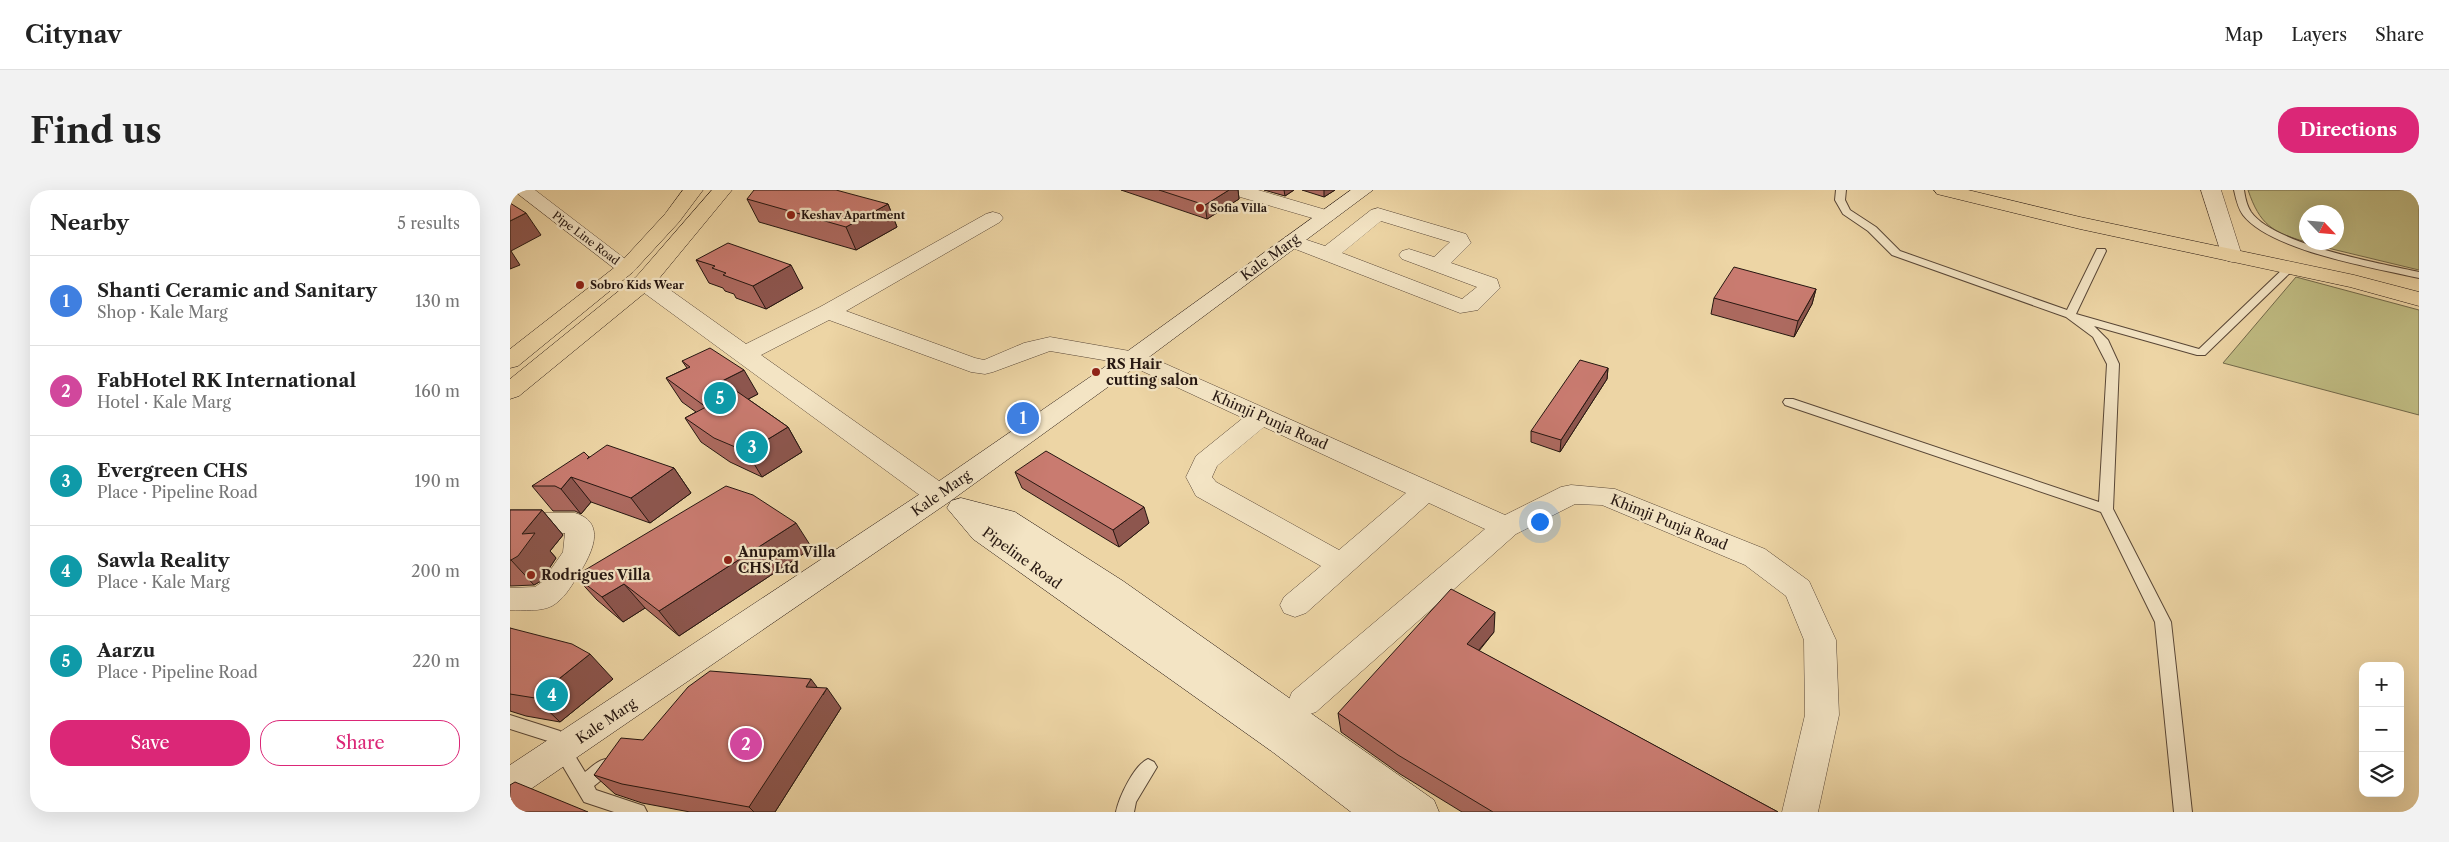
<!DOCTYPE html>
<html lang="en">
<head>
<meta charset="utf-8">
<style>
	:root { --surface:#fff; --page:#f2f2f2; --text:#222; --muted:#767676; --line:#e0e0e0; --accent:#db2777 }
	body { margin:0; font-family:"Libre Caslon Text",serif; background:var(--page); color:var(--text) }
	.controls { position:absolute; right:15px; bottom:15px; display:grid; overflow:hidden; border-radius:10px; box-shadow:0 5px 20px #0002 }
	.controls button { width:45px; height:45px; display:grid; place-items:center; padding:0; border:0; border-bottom:1px solid var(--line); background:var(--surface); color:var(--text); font:25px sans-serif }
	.compass { position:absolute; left:1789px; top:15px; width:45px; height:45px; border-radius:50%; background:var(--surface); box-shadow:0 5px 20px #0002; rotate:116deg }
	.you { position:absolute; left:1029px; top:331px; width:18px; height:18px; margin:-12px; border:4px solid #fff; border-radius:50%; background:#1a73e8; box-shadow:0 0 0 8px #1a73e833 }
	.badge { display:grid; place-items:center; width:32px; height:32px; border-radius:50%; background:var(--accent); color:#fff; font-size:16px; font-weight:700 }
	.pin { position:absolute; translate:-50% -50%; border:2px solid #fff; box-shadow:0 1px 5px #0006 }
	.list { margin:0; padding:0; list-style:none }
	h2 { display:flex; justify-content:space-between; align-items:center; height:65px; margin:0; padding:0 20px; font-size:21px }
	h2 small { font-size:16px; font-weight:400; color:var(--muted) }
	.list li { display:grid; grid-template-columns:32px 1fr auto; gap:15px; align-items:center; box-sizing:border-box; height:90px; padding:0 20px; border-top:1px solid var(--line) }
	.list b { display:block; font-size:19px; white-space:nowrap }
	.list p { margin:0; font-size:16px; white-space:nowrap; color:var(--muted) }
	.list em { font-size:16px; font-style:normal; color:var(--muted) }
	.actions { display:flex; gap:10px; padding:15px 20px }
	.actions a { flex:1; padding:11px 0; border:1px solid var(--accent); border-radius:20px; text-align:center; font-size:18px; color:var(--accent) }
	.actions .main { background:var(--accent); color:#fff }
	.icon { flex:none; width:28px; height:28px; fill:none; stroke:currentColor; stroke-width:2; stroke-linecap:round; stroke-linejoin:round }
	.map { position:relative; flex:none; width:1909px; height:622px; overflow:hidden; border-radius:20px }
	header { display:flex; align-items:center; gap:30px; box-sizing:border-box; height:70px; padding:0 25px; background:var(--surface); border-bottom:1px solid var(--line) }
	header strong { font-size:24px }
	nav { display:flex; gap:28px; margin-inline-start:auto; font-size:18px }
	.intro { display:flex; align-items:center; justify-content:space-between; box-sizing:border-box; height:120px; padding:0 30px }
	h1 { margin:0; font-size:35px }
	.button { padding:12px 22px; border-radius:20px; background:var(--accent); color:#fff; font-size:18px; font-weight:700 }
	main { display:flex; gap:30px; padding:0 30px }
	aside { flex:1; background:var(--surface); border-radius:20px; box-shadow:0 5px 20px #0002 }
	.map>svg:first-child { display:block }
	.green { fill:#bfbb82; stroke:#72694a }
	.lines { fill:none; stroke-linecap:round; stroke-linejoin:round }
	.lane-casing { stroke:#584636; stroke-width:2 }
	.street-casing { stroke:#584636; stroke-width:1 }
	.secondary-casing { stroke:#261711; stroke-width:1 }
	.primary-casing { stroke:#261711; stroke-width:1 }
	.lane { fill:#f3e4c4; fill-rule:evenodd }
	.street { fill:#f3e4c4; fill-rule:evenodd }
	.secondary { fill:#f3e4c4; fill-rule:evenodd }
	.primary { fill:#edd5a5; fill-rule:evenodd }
	.wall { fill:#ad6a60; stroke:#261711 }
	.shaded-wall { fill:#8d564e; stroke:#261711 }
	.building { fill:#c97b70; stroke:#261711 }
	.poi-dot { fill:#8f2418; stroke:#f3e4c4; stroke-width:2 }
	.labels { text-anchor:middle; stroke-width:4.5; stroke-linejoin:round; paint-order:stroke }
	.far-poi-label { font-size:11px; font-weight:bold; fill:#261711; stroke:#f3e4c4; text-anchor:start }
	.far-street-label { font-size:11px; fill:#261711; stroke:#f3e4c4 }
	.street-label { font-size:14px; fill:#261711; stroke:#f3e4c4 }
	.poi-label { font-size:14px; font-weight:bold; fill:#261711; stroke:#f3e4c4; text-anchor:start }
</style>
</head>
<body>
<header>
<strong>Citynav</strong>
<nav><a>Map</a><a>Layers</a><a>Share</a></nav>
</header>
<div class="intro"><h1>Find us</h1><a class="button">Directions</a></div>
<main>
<aside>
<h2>Nearby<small>5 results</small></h2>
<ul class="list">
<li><span class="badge" style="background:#3f7fe0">1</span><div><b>Shanti Ceramic and Sanitary</b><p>Shop · Kale Marg</p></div><em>130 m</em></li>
<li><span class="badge" style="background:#d1479c">2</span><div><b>FabHotel RK International</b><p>Hotel · Kale Marg</p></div><em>160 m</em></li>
<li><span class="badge" style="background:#0f9aa8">3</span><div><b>Evergreen CHS</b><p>Place · Pipeline Road</p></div><em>190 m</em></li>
<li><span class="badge" style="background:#0f9aa8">4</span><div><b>Sawla Reality</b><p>Place · Kale Marg</p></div><em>200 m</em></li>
<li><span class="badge" style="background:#0f9aa8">5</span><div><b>Aarzu</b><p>Place · Pipeline Road</p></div><em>220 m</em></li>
</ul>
<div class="actions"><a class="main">Save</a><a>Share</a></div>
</aside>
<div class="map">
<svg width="1909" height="622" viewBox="0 0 1909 622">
	<rect width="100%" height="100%" fill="#edd5a5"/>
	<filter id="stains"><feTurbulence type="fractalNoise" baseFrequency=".004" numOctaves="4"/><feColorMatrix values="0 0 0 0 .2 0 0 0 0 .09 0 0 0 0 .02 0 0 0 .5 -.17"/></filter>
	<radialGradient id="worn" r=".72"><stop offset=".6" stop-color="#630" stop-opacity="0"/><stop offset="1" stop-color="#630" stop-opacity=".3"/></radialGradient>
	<!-- green -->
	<path class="green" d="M1738,0h171v80l-112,-27 29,-1v-30h-30v30c-34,-10 -46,-17 -58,-52z
		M1786,87l123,33v105l-196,-52z"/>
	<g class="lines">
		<!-- lane casing -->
		<g class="lane-casing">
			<path id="lane" d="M1326,0h10l-1,10 5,10 26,17 24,24 167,59 29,-59 1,-2h8l1,2 -30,63 123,35 87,-83h8l1,2 -90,87h-8l-103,-29 14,14 11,24 -6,145 58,113 21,190h-18l-19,-190 -54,-110 -316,-107 -2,-3 2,-3h8l306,103 8,-138 -14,-27 -27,-20 -174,-62 -24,-24 -25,-17 -8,-14z
				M1724,0h10c1,7 3,16 7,22 24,33 128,51 168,60v6c-44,-10 -148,-27 -176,-63 -5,-7 -7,-16 -9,-25z
				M0,525l50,16 25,41c9,-7 18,-17 29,-12l3,5 -3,5 -20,16 2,4 48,16 3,6h-33l-30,-10 -36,-61 -38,-12z
				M638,569l6,3 3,5 -21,35 -2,10h-18c3,-15 18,-47 32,-53z"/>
		</g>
		<!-- street casing -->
		<g class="street-casing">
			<path id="street" d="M3,0h22l102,78 -4,4 -7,2 -7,-2z
				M717,0h31l75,22 3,4 -3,4 -7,2 -96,-28z
				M1691,0h20l21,66 -3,4 -7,2 -7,-2 -3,-4z
				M868,18l88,26 5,9 -20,20 46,16 3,9 -22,22 -18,3 -175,-68 -3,-4 3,-4 7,-2 33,11 46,-36zM871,31l69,21 -16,15 -25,-8 -7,2 -3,4 3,4 75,28 -15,12 -120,-46z
				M483,22l7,2 3,4 -3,4 -154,89 129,47 9,2 40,-17 26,-6 91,16 364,162 56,-28 10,-2 44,4 150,60 44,32 27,59 3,75 -21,97h-36l23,-97 -1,-75 -18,-44 -41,-31 -143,-60 -27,-1 -59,30 -200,178 -12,4 -12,-4 -4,-10 4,-10 193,-163 -56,-26 -123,110 -11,4 -11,-4 -4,-8 4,-8 37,-31 -125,-70 -10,-19 10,-21 47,-38 -116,-54 -77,-13 -57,21 -8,2 -14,-2 -142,-52 -68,35 188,133 4,7 -4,7 -10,2 -10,-2 -293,-215 -3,-5 3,-5 8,-1 8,1 94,67 74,-37 166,-93zM754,237l142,66 -67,57 -123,-68 -4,-5 5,-11z
				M0,323h65c34,10 15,44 2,64 -7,11 -13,22 -25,29 -12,6 -28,4 -42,4v-22l25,-1 7,-5 21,-30 2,-19h-55z"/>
		</g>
		<!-- secondary casing -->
		<g class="secondary-casing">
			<path id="secondary" d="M841,0h22l-232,173 -192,139 -427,293 -12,5v-35l419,-277 196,-135z
				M451,308l54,14 108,69 311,219 5,12h-88l-77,-59 -301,-214 -26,-31 4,-7z"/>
		</g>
		<!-- primary casing -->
		<g class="primary-casing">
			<path id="primary" d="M173,0h20l-24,32 -46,50 -115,94 -8,2v-19l109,-85 46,-50z
				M202,0h20l-80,97 -133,109 -9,3v-20l126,-102z
				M1424,0h34l112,27 274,58 65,17v14l-69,-19 -270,-58 -143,-35z"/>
		</g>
		<!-- lane -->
		<use href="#lane" class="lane"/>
		<!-- street -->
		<use href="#street" class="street"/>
		<!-- secondary -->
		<use href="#secondary" class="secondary"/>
		<!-- primary -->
		<use href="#primary" class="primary"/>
	</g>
	<!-- wall -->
	<path class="wall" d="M611,0h117l1,9 -32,20z
		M754,0h30l-9,6z
		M792,0h33l-11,7z
		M237,9l141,5 9,23 -41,23 -97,-28z
		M186,70l107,28 -37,21 -30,-11 -2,-4 -9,-3 -2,-3 -14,-5z
		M1306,99l-4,15 -18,33 -83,-23 3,-16z
		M172,171l76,33 -10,5 40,28 14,25 -40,25 -32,-15 -29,-20 -16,-24 11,-6 -14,-10 -16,-24 21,-10z
		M1098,178l-1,11 -47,73 -29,-10v-11z
		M79,267l85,11 17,25 -41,30 -59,-21 -10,12 -6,-3h-22l-21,-25z
		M505,282l134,51 -30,24 -97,-59z
		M0,320h32l21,25 -13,16 6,7 -15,23 -7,4 -24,1z
		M302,358l-133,88 -34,-28 -22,14 -26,-22 -22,-24z
		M0,438l103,51 -53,43 -34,-6 -16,-5z
		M984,442l-15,19 299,161h-316l-62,-38 -59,-42 -3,-19z
		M308,498l23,20 -66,104h-85l-48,-9 -27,-9 -21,-19 49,-35z"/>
	<!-- shaded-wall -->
	<path class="shaded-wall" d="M719,0h9l1,9 -32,20 -2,-14z
		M774,0h10l-9,6z
		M814,0h11l-11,7z
		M378,14l9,23 -41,23 -10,-23z
		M16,23l15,22 -30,16 9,14 -10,4v-48z
		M281,75l12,23 -37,21 -13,-23z
		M1306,99l-4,15 -18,33 4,-16z
		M1098,178l-1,11 -47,73 1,-12z
		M234,180l14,24 -21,11 -15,-24z
		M278,237l14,25 -40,25 -15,-25z
		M164,278l17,25 -41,30 -19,-25z
		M61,287l20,25 -10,12 -20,-25z
		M634,317l5,16 -30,24 -6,-17z
		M32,320l21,25 -13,16 6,7 -15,23 -7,4 -23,-25 11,-26z
		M286,333l16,25 -133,88 -20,-25z
		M114,394l21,24 -22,14 -21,-25z
		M985,422l-1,20 -27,32v-20z
		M80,464l23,25 -53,43 -25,-24z
		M301,489l12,16 4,-7 14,20 -66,104h-21l-5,-5 57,-120z"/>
	<!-- building -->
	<path class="building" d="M244,0h82l52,14 -42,23 -99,-28z
		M649,0h70l-24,15z
		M0,13l16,10 -16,8z
		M218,53l63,22 -38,21 -30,-11 3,-2 -14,-5 3,-2 -19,-6z
		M1224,77l82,22 -18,32 -84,-23z
		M200,158l34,22 -22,11 66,46 -41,25 -33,-14 -29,-20 21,-11 -40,-29 24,-11 -8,-6z
		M1070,170l28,8 -47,72 -30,-9z
		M97,255l67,23 -43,30 -60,-21 -10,12 -6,-3h-23l52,-34 5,5 -2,2z
		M536,261l98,56 -31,23 -98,-58z
		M216,296l27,9 43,28 -137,88 -35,-27 -22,13 -27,-21z
		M0,320h32l-20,24 13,-1 -17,23 -7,4h-1z
		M941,399l44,23 -28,32 311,168h-285l-95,-57 -60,-42z
		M0,438l62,16 18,10 -55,44 -25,-4z
		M200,481l101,8 -5,8 21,1 -78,119 -127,-23 -28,-9 27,-37 22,2 45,-53z
		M5,592l73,30h-78v-27z"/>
	<!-- markers -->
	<g class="poi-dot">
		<circle cx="690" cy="18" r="5"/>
		<circle cx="281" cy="25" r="5"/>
		<circle cx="70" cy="95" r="5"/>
		<circle cx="586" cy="182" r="5"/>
		<circle cx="218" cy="370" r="5"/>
		<circle cx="21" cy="385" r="5"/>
	</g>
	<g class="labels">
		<!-- far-poi labels -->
		<g class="far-poi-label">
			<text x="700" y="22">Sofia Villa</text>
			<text x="291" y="29">Keshav Apartment</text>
			<text x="80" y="99">Sobro Kids Wear</text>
		</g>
		<!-- far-street labels -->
		<g class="far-street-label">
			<text transform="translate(76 48) rotate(37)" y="4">Pipe Line Road</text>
		</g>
		<!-- street labels -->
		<g class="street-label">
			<text transform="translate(760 67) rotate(-36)" y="5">Kale Marg</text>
			<text transform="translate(760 230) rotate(24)" y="5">Khimji Punja Road</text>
			<text transform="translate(431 303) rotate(-35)" y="5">Kale Marg</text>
			<text transform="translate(1159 332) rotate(22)" y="5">Khimji Punja Road</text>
			<text transform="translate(512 368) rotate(36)" y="5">Pipeline Road</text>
			<text transform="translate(96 531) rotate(-34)" y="5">Kale Marg</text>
		</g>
		<!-- poi labels -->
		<g class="poi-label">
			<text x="596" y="179">RS Hair<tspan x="596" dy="16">cutting salon</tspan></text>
			<text x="228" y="367">Anupam Villa<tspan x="228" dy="16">CHS Ltd</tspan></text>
			<text x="31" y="390">Rodrigues Villa</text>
		</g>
	</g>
	<rect width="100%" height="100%" filter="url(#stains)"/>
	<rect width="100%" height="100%" fill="url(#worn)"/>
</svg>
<div class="controls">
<button>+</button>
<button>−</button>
<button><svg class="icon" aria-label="layers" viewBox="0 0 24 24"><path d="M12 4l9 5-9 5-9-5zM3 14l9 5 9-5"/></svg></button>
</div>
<svg class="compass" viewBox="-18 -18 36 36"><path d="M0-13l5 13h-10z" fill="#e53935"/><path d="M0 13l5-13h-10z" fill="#767676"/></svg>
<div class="you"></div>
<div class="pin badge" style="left:513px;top:228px;background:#3f7fe0">1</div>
<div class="pin badge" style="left:236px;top:554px;background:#d1479c">2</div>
<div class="pin badge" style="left:242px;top:257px;background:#0f9aa8">3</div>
<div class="pin badge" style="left:42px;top:505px;background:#0f9aa8">4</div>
<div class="pin badge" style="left:210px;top:208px;background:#0f9aa8">5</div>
</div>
</main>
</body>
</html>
